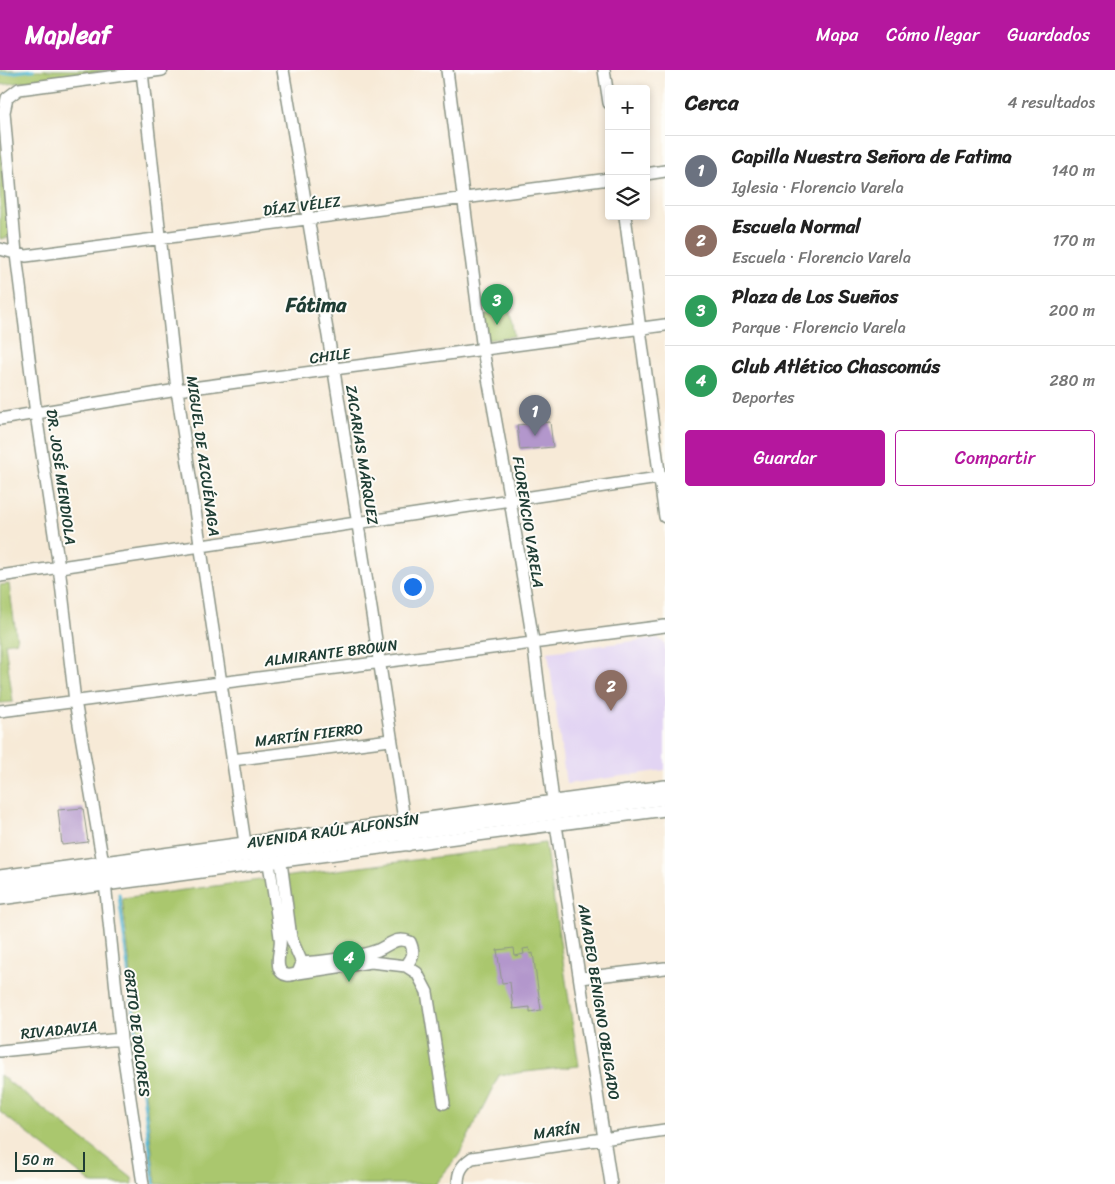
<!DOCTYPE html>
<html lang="es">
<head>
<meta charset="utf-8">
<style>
	:root { --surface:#fff; --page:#f2f2f2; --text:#222; --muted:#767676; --line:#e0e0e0; --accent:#b5179e }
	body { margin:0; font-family:Sriracha,sans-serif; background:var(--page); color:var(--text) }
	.controls { position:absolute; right:15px; top:15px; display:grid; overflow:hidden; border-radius:5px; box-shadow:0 2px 8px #0003 }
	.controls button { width:45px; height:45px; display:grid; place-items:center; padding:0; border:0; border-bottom:1px solid var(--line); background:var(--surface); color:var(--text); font:25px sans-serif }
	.scale { position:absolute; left:15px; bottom:12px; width:70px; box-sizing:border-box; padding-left:5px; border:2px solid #1f3d34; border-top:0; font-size:14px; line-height:18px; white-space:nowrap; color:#1f3d34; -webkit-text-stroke:4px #fdfcf7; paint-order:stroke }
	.you { position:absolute; left:412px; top:516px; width:18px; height:18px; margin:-12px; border:4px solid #fff; border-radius:50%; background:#1a73e8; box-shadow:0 0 0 8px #1a73e833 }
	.badge { display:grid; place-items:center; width:32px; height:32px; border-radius:50%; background:var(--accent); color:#fff; font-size:16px; font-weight:700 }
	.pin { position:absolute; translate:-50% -41px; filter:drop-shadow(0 1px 2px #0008) }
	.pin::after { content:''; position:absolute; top:26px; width:18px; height:15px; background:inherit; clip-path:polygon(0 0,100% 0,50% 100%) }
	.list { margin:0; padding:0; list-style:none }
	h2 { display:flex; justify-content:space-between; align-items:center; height:65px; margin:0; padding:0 20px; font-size:21px }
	h2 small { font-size:16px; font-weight:400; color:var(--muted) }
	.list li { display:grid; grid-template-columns:32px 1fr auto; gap:15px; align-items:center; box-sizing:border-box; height:70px; padding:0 20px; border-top:1px solid var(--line) }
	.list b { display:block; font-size:19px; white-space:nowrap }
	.list p { margin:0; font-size:16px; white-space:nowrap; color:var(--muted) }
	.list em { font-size:16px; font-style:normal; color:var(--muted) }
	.actions { display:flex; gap:10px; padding:15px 20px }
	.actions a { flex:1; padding:11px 0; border:1px solid var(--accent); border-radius:5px; text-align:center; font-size:18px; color:var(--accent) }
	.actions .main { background:var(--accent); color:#fff }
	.icon { flex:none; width:28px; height:28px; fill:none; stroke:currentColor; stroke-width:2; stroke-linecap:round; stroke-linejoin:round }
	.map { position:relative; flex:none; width:665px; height:1114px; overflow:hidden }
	header { display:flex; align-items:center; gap:30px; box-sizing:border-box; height:70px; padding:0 25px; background:var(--accent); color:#fff }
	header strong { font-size:24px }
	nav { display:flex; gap:28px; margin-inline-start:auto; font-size:18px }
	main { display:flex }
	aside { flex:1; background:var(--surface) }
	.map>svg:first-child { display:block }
	.built { fill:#e2d4f3 }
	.green { fill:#aac76e; stroke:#648251 }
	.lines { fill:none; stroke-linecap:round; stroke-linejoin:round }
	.stream { stroke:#55b7d3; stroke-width:3 }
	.building { fill:#b397cc }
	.minor-casing { stroke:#8b9486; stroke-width:14 }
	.major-casing { stroke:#8b9486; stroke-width:18 }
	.path { stroke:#8b9486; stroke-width:2; stroke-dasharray:1 4; stroke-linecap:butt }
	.minor { stroke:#fff; stroke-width:11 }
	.major { stroke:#fff; stroke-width:15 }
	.labels { text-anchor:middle; stroke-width:4; stroke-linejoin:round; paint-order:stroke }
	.street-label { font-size:15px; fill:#1f3d34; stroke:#fdfcf7 }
	.district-label { font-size:20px; font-weight:bold; fill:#1f3d34; stroke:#fdfcf7 }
</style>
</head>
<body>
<header>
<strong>Mapleaf</strong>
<nav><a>Mapa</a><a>Cómo llegar</a><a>Guardados</a></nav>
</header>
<main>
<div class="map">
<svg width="665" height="1114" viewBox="0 0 665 1114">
	<rect width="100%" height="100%" fill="#fdfcf7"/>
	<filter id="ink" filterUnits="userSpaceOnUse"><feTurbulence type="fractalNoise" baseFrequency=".02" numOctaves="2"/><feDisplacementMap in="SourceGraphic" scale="10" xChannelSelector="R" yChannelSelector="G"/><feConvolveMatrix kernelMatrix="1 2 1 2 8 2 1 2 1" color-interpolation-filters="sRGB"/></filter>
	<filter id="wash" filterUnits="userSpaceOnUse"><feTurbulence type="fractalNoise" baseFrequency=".0096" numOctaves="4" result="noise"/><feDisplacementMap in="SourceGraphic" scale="20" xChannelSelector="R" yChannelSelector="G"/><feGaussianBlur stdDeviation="1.12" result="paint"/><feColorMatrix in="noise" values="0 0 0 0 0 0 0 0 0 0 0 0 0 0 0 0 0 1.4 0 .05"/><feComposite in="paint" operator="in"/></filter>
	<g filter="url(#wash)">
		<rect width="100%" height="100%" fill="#f7ead7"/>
		<!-- built -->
		<path class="built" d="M658,568l6,5 1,5v122l-99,14 -18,-132z"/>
		<!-- green -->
		<path class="green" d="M0,0h114l-114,15z
			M0,72l10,95 -10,2z
			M510,241l4,25 -27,4 -8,-25z
			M9,514l8,57 -12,2 8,59 -13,1v-118z
			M545,773l34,223 -80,9 -40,80 -24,29h-279l-34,-286z
			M0,1005l132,103 1,6h-40l-93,-72z"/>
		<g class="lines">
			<!-- stream -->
			<path class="stream" d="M0,4l33,-4
				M119,824l35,290"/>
		</g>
		<g id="blocks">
			<!-- building -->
			<path class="building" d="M550,352l3,25 -33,3 -3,-25z
				M83,738l5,34 -26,3 -4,-35z
				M514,878l1,8 9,-2 -1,-5 6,-1 1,6 3,-1 8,57 -11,2v-5l-17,2 -3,-27 -8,1 -5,-33z"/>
		</g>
	</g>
	<g filter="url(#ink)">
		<use href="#blocks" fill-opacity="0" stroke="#8b9486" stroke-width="1"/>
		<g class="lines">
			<!-- minor casing -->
			<g class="minor-casing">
				<path id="minor" d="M283,0l51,301 74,474
					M447,0l36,280 27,150 23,141 20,160
					M604,0l5,33
					M142,2l35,318 68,453
					M646,104l19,-3
					M625,146l40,301
					M0,179l26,7 583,-77
					M0,349l177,-29 488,-65
					M0,506l665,-99
					M0,641l665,-85
					M232,690l158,-20
					M556,755l55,359
					M269,794c4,24 8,49 11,73 2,10 -4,20 -1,31 3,9 12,8 19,5l4,-10 -11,-25 -10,-76
					M0,806l665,-90
					M0,829l665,-89
					M302,893c19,-1 58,-6 76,-13 12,-5 18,-14 32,-8 5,11 3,15 -4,24
					M298,903l73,-11 35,4 11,7 10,19 17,111
					M581,908l84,-10
					M0,981l121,-12
					M143,1114l-22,-145 -18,-176 -28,-162 -16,-134 -23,-153 -20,-160 -12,-142 3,-14 12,-9 143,-19
					M458,1114c0,-13 4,-19 14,-26l193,-28"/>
			</g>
			<!-- major casing -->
			<g class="major-casing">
				<path id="major" d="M0,817l665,-90"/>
			</g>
			<!-- path -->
			<path class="path" d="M333,795l1,5"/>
			<!-- minor -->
			<use href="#minor" class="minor"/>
			<!-- major -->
			<use href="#major" class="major"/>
		</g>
	</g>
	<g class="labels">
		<!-- street labels -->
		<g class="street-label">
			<text transform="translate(302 136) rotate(-7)" y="5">DÍAZ VÉLEZ</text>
			<text transform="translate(330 286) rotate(-7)" y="5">CHILE</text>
			<text transform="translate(362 385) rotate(81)" y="5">ZACARIAS MÁRQUEZ</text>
			<text transform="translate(203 386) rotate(82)" y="5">MIGUEL DE AZCUÉNAGA</text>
			<text transform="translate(61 407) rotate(82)" y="5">DR. JOSÉ MENDIOLA</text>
			<text transform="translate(528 452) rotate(81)" y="5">FLORENCIO VARELA</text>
			<text transform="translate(331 583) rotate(-7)" y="5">ALMIRANTE BROWN</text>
			<text transform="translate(309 665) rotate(-7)" y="5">MARTÍN FIERRO</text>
			<text transform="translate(333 761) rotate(-8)" y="5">AVENIDA RAÚL ALFONSÍN</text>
			<text transform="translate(599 932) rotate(81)" y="5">AMADEO BENIGNO OBLIGADO</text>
			<text transform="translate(59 960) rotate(-6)" y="5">RIVADAVIA</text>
			<text transform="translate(137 963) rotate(83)" y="5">GRITO DE DOLORES</text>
			<text transform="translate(557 1061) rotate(-8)" y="5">MARÍN</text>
		</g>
		<!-- district labels -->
		<g class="district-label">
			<text x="316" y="242">Fátima</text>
		</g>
	</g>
</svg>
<div class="controls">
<button>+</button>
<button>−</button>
<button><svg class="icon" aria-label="layers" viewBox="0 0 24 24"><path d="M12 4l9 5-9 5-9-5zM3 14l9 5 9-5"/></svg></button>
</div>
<div class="scale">50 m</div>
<div class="you"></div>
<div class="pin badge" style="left:535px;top:366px;background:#6b7280">1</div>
<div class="pin badge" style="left:611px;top:641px;background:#8d6e63">2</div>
<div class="pin badge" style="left:497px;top:255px;background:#2e9e5b">3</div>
<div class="pin badge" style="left:349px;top:912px;background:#2e9e5b">4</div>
</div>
<aside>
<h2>Cerca<small>4 resultados</small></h2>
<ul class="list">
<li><span class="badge" style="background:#6b7280">1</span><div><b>Capilla Nuestra Señora de Fatima</b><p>Iglesia · Florencio Varela</p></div><em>140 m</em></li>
<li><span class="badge" style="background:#8d6e63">2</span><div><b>Escuela Normal</b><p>Escuela · Florencio Varela</p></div><em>170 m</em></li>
<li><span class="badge" style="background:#2e9e5b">3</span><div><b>Plaza de Los Sueños</b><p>Parque · Florencio Varela</p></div><em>200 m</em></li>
<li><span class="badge" style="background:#2e9e5b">4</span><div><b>Club Atlético Chascomús</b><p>Deportes</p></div><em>280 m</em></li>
</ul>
<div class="actions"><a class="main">Guardar</a><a>Compartir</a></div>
</aside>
</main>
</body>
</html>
